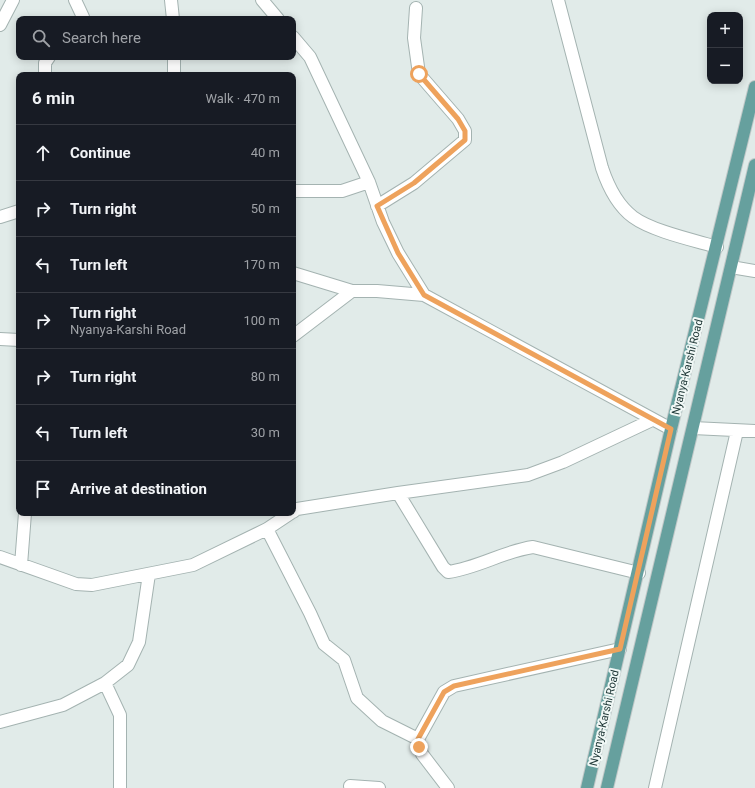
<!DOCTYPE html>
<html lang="en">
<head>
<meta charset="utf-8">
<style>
	:root { --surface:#171b24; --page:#20242c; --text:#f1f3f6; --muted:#9ea1a6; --line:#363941 }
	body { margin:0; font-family:Roboto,sans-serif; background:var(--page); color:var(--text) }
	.controls { position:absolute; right:12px; top:12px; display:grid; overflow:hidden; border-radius:8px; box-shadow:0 2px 10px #0003 }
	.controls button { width:36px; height:36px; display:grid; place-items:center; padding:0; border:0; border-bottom:1px solid var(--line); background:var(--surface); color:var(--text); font:20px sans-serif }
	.stop { position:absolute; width:12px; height:12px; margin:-9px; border:3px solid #eea25c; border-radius:50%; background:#fff }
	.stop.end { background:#eea25c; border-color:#fff; box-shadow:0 1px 4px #0008 }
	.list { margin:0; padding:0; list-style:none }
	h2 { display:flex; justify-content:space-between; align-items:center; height:52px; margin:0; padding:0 16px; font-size:17px }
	h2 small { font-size:13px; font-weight:400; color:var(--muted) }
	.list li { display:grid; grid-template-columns:26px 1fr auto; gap:12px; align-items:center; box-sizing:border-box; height:56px; padding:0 16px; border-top:1px solid var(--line) }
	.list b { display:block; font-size:15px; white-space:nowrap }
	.list p { margin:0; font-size:13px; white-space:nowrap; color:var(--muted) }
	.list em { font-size:13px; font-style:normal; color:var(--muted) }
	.icon { flex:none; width:22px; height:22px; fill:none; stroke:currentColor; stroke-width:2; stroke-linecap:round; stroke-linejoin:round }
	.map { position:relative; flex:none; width:755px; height:788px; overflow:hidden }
	.search { position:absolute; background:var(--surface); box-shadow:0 2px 10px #0003; left:16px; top:16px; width:280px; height:44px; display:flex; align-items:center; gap:10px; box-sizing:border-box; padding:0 14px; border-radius:8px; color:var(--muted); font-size:15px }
	.panel { position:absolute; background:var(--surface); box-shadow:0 2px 10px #0003; left:16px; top:72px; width:280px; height:444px; border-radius:8px }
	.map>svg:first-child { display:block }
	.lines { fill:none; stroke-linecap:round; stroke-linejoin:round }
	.minor-casing { stroke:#a4b3b1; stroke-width:14 }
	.major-casing { stroke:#c1c8c8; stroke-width:14 }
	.minor { stroke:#fff; stroke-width:12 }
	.major { stroke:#66a09e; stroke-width:12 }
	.route { stroke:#eea25c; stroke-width:5 }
	.labels { text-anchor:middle; stroke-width:4; stroke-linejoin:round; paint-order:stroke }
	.street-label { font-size:11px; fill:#223b3a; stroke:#f1f8f6 }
</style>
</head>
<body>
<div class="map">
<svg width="755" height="788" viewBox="0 0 755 788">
	<rect width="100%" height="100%" fill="#e1ebe9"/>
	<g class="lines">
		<!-- minor casing -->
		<g class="minor-casing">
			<path id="minor" d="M75,0l8,17
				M171,0l2,19
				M262,0l16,19
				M558,0l44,168c6,18 15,37 31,49 19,14 60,23 84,30
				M0,25l13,-25
				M293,37l17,20 59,125 14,40 15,31 26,42
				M174,57v18
				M45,75v-12l4,-6
				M293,191h49l27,-9
				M377,206l37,-23 51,-43v-9l-7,-12 -39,-45 -5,-36 2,-30
				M0,217l19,-6
				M731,267l24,4
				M293,273l59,18h25l47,4 247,134
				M293,336l59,-45
				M0,339l19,1
				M693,428l62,3
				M398,493l45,74 5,5c30,-4 56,-21 85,-25l106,26
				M293,512l4,-3 101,-16 130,-18 35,-13 89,-42
				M267,529l43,84 14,31 20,16 13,38 25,23 36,18
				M0,557l76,27 16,1 101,-20 74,-36 24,-16
				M21,565l4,-52
				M105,683l15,32v73
				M0,722l63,-17 42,-22 23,-18 11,-23 10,-68
				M350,786l29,2
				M448,788l-26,-34 -4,-15 26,-47 10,-6 166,-37
				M655,788l82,-357"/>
		</g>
		<!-- major casing -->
		<g class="major-casing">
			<path id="major" d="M587,788l84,-359 84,-342
				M607,788l148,-623"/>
		</g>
		<!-- minor -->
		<use href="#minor" class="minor"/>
		<!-- major -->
		<use href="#major" class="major"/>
	</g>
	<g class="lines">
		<!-- route -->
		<path class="route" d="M419,747l-1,-8 26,-47 10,-6 166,-37 51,-220 -247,-134 -26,-42 -21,-47 37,-23 51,-43v-9l-7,-12 -39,-45"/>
	</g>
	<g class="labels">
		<!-- street labels -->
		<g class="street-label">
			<text transform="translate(687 367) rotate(-76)" y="4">Nyanya-Karshi Road</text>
			<text transform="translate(604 718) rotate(-77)" y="4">Nyanya-Karshi Road</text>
		</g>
	</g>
</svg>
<div class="controls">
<button>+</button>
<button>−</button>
</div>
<div class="stop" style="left:419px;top:74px"></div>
<div class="stop end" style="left:419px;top:747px"></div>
<div class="search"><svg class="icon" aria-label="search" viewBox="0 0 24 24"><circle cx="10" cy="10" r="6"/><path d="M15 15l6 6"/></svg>Search here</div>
<section class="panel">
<h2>6 min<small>Walk · 470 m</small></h2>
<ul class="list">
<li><svg class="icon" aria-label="ahead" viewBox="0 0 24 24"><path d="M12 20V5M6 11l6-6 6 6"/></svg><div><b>Continue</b></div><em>40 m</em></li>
<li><svg class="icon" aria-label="right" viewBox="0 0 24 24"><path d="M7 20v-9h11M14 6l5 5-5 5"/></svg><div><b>Turn right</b></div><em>50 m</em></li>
<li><svg class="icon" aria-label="left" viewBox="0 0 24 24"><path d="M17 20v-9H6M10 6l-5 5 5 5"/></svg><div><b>Turn left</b></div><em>170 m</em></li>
<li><svg class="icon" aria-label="right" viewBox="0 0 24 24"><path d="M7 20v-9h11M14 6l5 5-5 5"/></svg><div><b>Turn right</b><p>Nyanya-Karshi Road</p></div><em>100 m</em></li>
<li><svg class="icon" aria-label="right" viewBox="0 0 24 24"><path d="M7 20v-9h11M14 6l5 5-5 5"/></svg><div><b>Turn right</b></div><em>80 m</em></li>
<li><svg class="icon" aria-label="left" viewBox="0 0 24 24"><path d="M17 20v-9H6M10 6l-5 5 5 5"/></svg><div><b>Turn left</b></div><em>30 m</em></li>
<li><svg class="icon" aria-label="arrive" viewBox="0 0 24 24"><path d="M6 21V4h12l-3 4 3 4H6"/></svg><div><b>Arrive at destination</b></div></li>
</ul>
</section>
</div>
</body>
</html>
